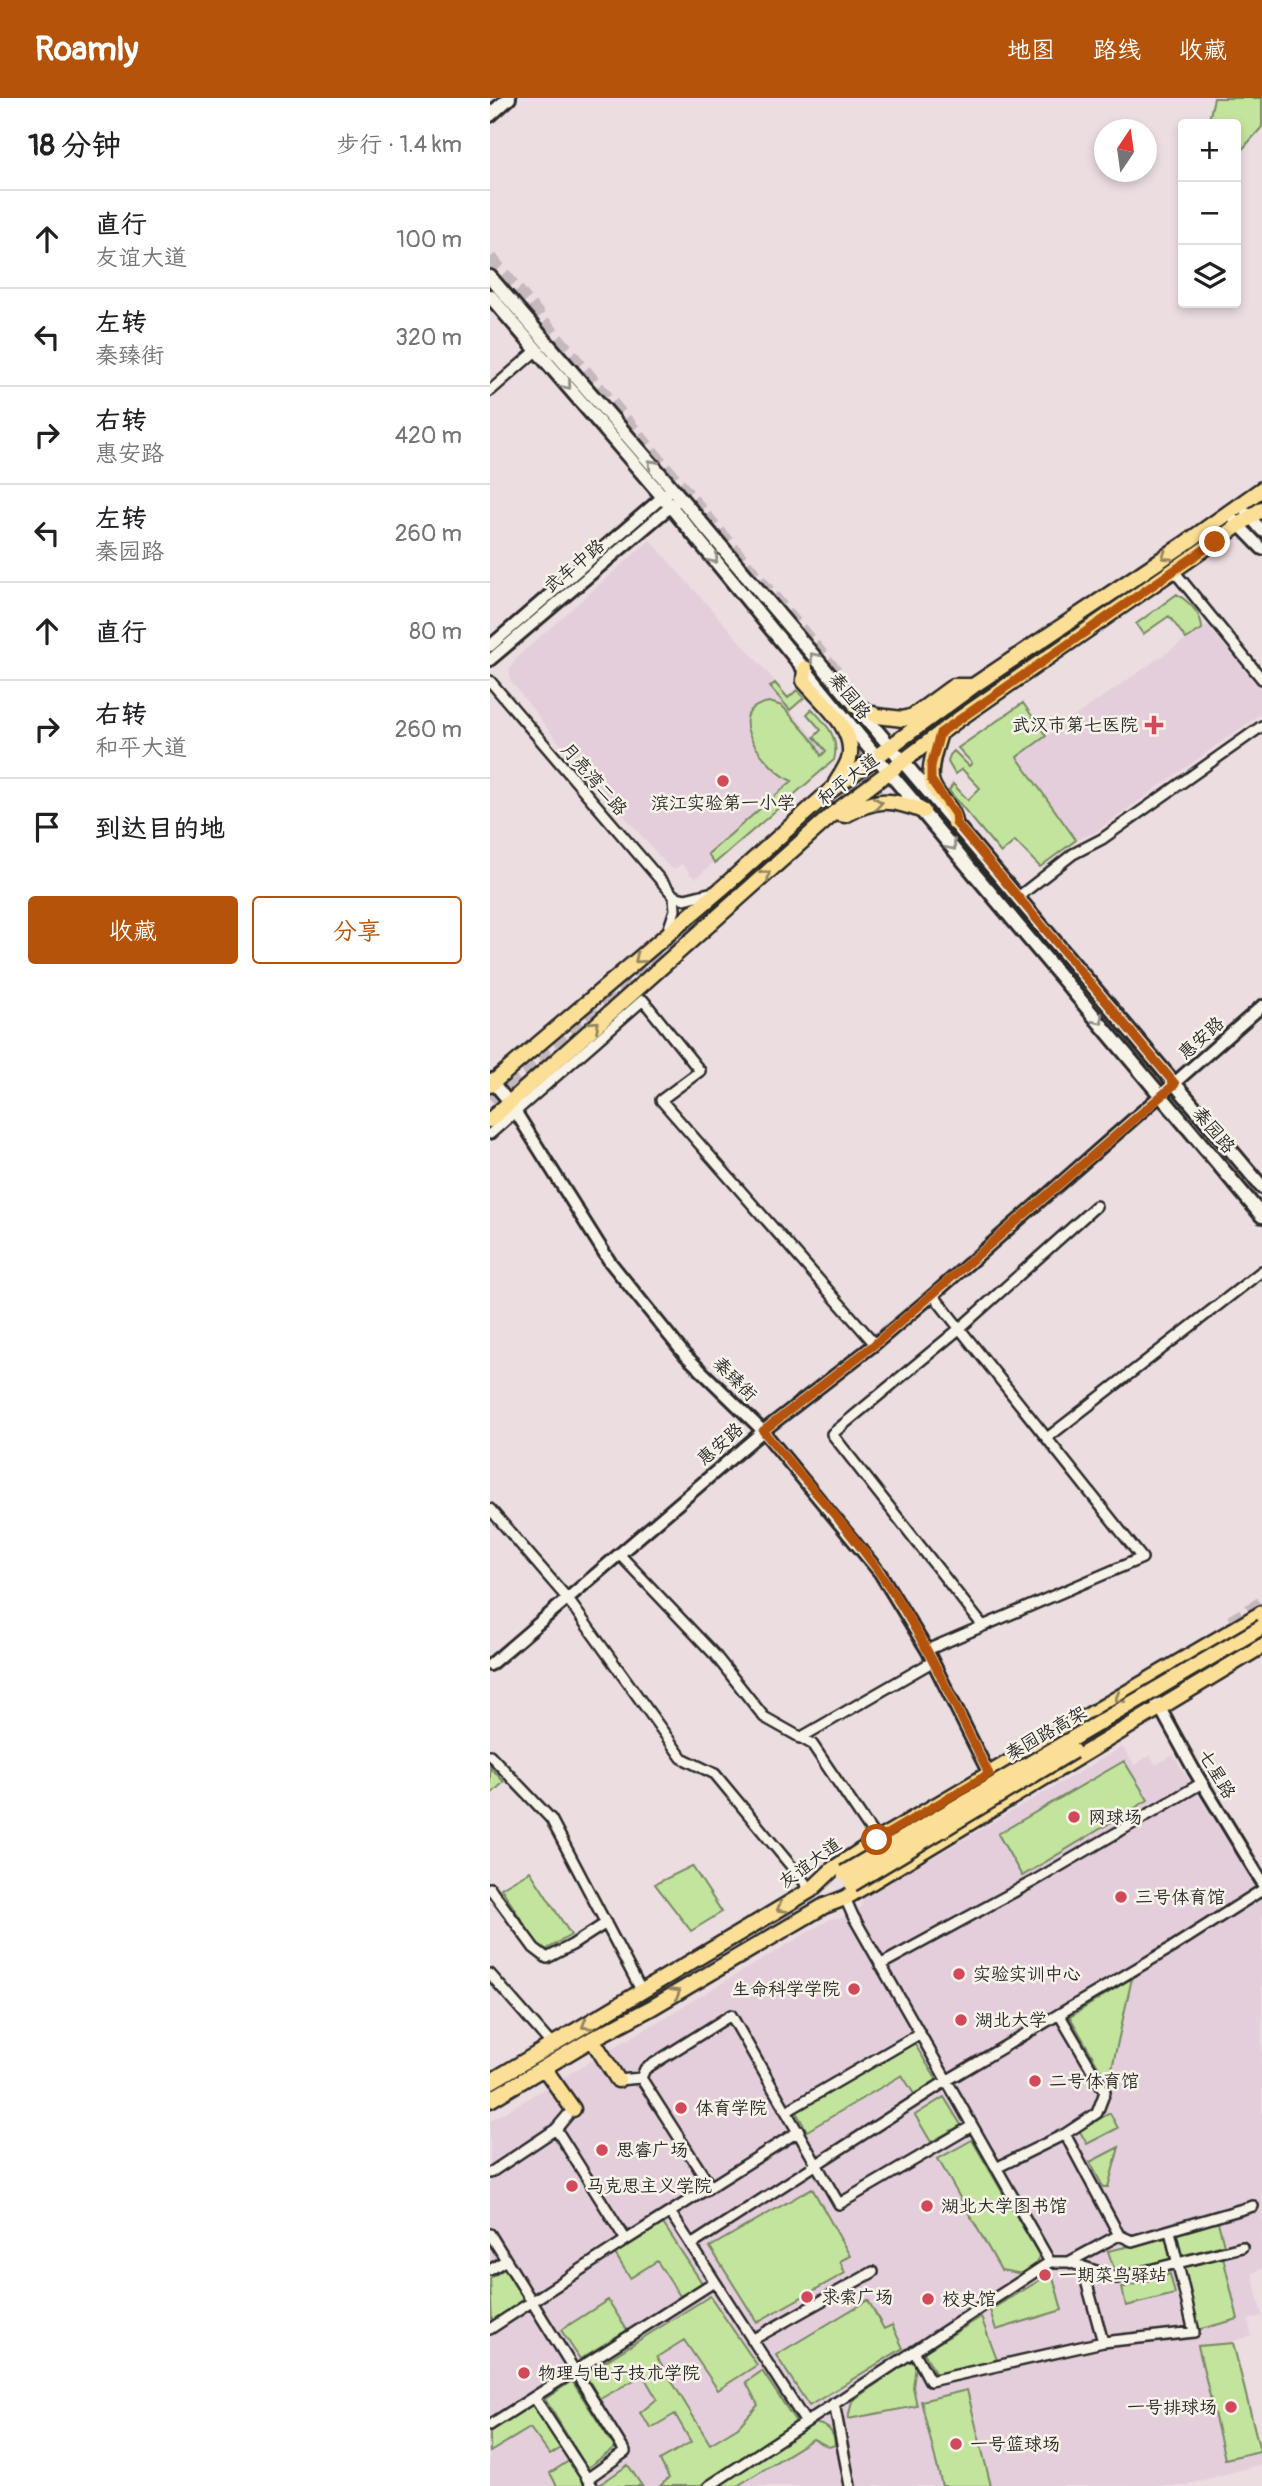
<!DOCTYPE html>
<html lang="zh">
<head>
<meta charset="utf-8">
<style>
	:root { --surface:#fff; --page:#f6f6f6; --text:#202124; --muted:#757577; --line:#e0e0e0; --accent:#b45309 }
	body { margin:0; font-family:Pangolin,"LXGW WenKai TC",sans-serif; background:var(--page); color:var(--text) }
	.controls { position:absolute; right:21px; top:21px; display:grid; overflow:hidden; border-radius:7px; box-shadow:0 4px 10px #0003 }
	.controls button { width:63px; height:63px; display:grid; place-items:center; padding:0; border:0; border-bottom:2px solid var(--line); background:var(--surface); color:var(--text); font:35px sans-serif }
	.compass { position:absolute; left:604px; top:21px; width:63px; height:63px; border-radius:50%; background:var(--surface); box-shadow:0 4px 10px #0003; rotate:13deg }
	.stop { position:absolute; width:21px; height:21px; margin:-16px; border:5px solid #b45309; border-radius:50%; background:#fff }
	.stop.end { background:#b45309; border-color:#fff; box-shadow:0 2px 7px #0008 }
	.list { margin:0; padding:0; list-style:none }
	h2 { display:flex; justify-content:space-between; align-items:center; height:91px; margin:0; padding:0 28px; font-size:30px }
	h2 small { font-size:23px; font-weight:400; color:var(--muted) }
	.list li { display:grid; grid-template-columns:46px 1fr auto; gap:21px; align-items:center; box-sizing:border-box; height:98px; padding:0 28px; border-top:2px solid var(--line) }
	.list b { display:block; font-size:26px; white-space:nowrap }
	.list p { margin:0; font-size:23px; white-space:nowrap; color:var(--muted) }
	.list em { font-size:23px; font-style:normal; color:var(--muted) }
	.actions { display:flex; gap:14px; padding:21px 28px }
	.actions a { flex:1; padding:16px 0; border:2px solid var(--accent); border-radius:7px; text-align:center; font-size:24px; color:var(--accent) }
	.actions .main { background:var(--accent); color:#fff }
	.icon { flex:none; width:38px; height:38px; fill:none; stroke:currentColor; stroke-width:2; stroke-linecap:round; stroke-linejoin:round }
	.map { position:relative; flex:none; width:772px; height:2388px; overflow:hidden }
	header { display:flex; align-items:center; gap:42px; box-sizing:border-box; height:98px; padding:0 35px; background:var(--accent); color:#fff }
	header strong { font-size:33px }
	nav { display:flex; gap:38px; margin-inline-start:auto; font-size:24px }
	main { display:flex }
	aside { flex:1; background:var(--surface) }
	.map>svg:first-child { display:block }
	.built { fill:#e4cedc }
	.green { fill:#c3e49d; stroke:#778864; stroke-width:2 }
	.lines { fill:none; stroke-linecap:round; stroke-linejoin:round }
	.primary-tunnel { stroke:#c5b9bd; stroke-width:14; stroke-dasharray:14 7; stroke-linecap:butt }
	.minor-casing { stroke:#2b2b2b; stroke-width:14 }
	.tertiary-casing { stroke:#2b2b2b; stroke-width:16 }
	.secondary-casing { stroke:#2b2b2b; stroke-width:18 }
	.primary-casing { stroke:#2b2b2b; stroke-width:19 }
	.minor { stroke:#f7f3e8; stroke-width:9 }
	.tertiary { stroke:#f7f3e8; stroke-width:10 }
	.secondary { stroke:#f7f3e8; stroke-width:12 }
	.primary { stroke:#fbdf96; stroke-width:14 }
	.primary-bridge-casing { stroke:#2b2b2b; stroke-width:19; stroke-linecap:butt }
	.primary-bridge { stroke:#fbdf96; stroke-width:14 }
	.oneway { stroke:#918f8a }
	.oneway2 { stroke:#938560 }
	.route { stroke:#b45309; stroke-width:9 }
	.poi-dot { fill:#d1495b; stroke:#f7f3e8; stroke-width:2.5 }
	.labels { text-anchor:middle; stroke-width:5; stroke-linejoin:round; paint-order:stroke }
	.street-label { font-size:18px; fill:#2b2b2b; stroke:#f7f3e8 }
	.poi-label { font-size:18px; fill:#2b2b2b; stroke:#f7f3e8; text-anchor:start }
</style>
</head>
<body>
<header>
<strong>Roamly</strong>
<nav><a>地图</a><a>路线</a><a>收藏</a></nav>
</header>
<main>
<aside>
<h2>18 分钟<small>步行 · 1.4 km</small></h2>
<ul class="list">
<li><svg class="icon" aria-label="ahead" viewBox="0 0 24 24"><path d="M12 20V5M6 11l6-6 6 6"/></svg><div><b>直行</b><p>友谊大道</p></div><em>100 m</em></li>
<li><svg class="icon" aria-label="left" viewBox="0 0 24 24"><path d="M17 20v-9H6M10 6l-5 5 5 5"/></svg><div><b>左转</b><p>秦臻街</p></div><em>320 m</em></li>
<li><svg class="icon" aria-label="right" viewBox="0 0 24 24"><path d="M7 20v-9h11M14 6l5 5-5 5"/></svg><div><b>右转</b><p>惠安路</p></div><em>420 m</em></li>
<li><svg class="icon" aria-label="left" viewBox="0 0 24 24"><path d="M17 20v-9H6M10 6l-5 5 5 5"/></svg><div><b>左转</b><p>秦园路</p></div><em>260 m</em></li>
<li><svg class="icon" aria-label="ahead" viewBox="0 0 24 24"><path d="M12 20V5M6 11l6-6 6 6"/></svg><div><b>直行</b></div><em>80 m</em></li>
<li><svg class="icon" aria-label="right" viewBox="0 0 24 24"><path d="M7 20v-9h11M14 6l5 5-5 5"/></svg><div><b>右转</b><p>和平大道</p></div><em>260 m</em></li>
<li><svg class="icon" aria-label="arrive" viewBox="0 0 24 24"><path d="M6 21V4h12l-3 4 3 4H6"/></svg><div><b>到达目的地</b></div></li>
</ul>
<div class="actions"><a class="main">收藏</a><a>分享</a></div>
</aside>
<div class="map">
<svg width="772" height="2388" viewBox="0 0 772 2388">
	<rect width="100%" height="100%" fill="#ecdde1"/>
	<filter id="ink" filterUnits="userSpaceOnUse"><feTurbulence type="fractalNoise" baseFrequency=".0143" numOctaves="2"/><feDisplacementMap in="SourceGraphic" scale="14" xChannelSelector="R" yChannelSelector="G"/><feConvolveMatrix kernelMatrix="1 2 1 2 8 2 1 2 1" color-interpolation-filters="sRGB"/></filter>
	<g filter="url(#ink)">
		<!-- built -->
		<path class="built" d="M160,442l126,142 -6,6 64,72 -138,118 -7,-4 1,-1 -8,-9 -8,5 -5,-2 -118,-134 -41,-53v-11l7,-12z
			M717,527l55,65v23l-168,120 -18,7 -59,-84z
			M632,1649l13,18 15,-10 6,10 17,-10 89,141v373l-10,4 10,43 -14,4 4,16 -18,5 28,110v13l-73,20v2h-699v-365l340,-202 11,-1 20,-11 2,-9z"/>
		<!-- green -->
		<path class="green" d="M724,0h48v29l-23,26 -3,-2v-27h-28z
			M687,496c12,8 25,19 25,35l-16,10 -17,-23 -26,18 -7,-10z
			M285,585l13,15 9,-8 7,8 -14,12 -20,-23z
			M279,604l13,4 4,4 29,33 6,13 5,-5 -12,-14 7,-7 -14,-16 5,-5c14,15 28,28 22,51l-119,103 -7,-9 84,-73c-23,-10 -75,-70 -23,-79z
			M533,605l23,33 -29,21 59,83 -36,27 -25,-26 -14,12 -52,-62 4,-7 15,16 12,-12 -18,-19 -7,5 -7,-12 2,-7 4,-4 15,15 3,-3 -14,-15z
			M634,1663l24,39 -126,76 -24,-42z
			M0,1669l14,15 -14,13z
			M202,1768l30,46 -31,19 -36,-47z
			M40,1773l41,64 -29,17 -41,-64z
			M642,1880l-21,95 -7,3 -34,-59z
			M424,1945l24,39 -24,12 -12,-19 -95,56 -11,-19z
			M454,1999l17,28 -30,17 -16,-27z
			M620,2015l8,15 -31,16 -8,-14z
			M482,2042l67,115 -2,11 -14,8 -22,-4 -63,-111z
			M629,2049l-11,40h-5l-13,-25z
			M322,2090l38,68 -10,5 5,12 -88,49 -47,-75z
			M172,2124l40,61 -22,13 -23,-35 -27,17 -16,-26z
			M728,2124l6,23 -44,11 -6,-22z
			M676,2140l4,22 -55,12 -7,-21z
			M733,2159l15,62 -41,11 -14,-63z
			M14,2171l21,31 -33,21 -2,-42z
			M562,2175l10,37 -66,20 -6,-20z
			M680,2176l5,20 -49,12 -4,-18z
			M220,2198l47,69 -39,25 -34,-50 -27,17 53,87 28,-17 20,-22 -12,-23 16,-11 34,51 -97,64h-39l9,-8 -9,-18 31,-18 -16,-28 -24,14 -11,-15 17,-14 -14,-24 -43,24 -15,-25z
			M118,2202l19,30 -47,29 -19,-29z
			M378,2202l16,29 8,-4 11,23 -94,58 -33,-51z
			M491,2219l16,43 -61,15 -12,-23z
			M743,2245l27,108 -35,8 -27,-113z
			M418,2264h4l4,3 -3,22 4,19 -69,13 4,-18z
			M82,2283l43,67 -28,20 -42,-69z
			M477,2292l24,96h-49l-21,-85z
			M42,2305l29,45 -11,7 -20,-27 -40,24v-22z
			M320,2325c16,1 24,6 25,22l-6,2 -16,-8 -76,47h-22z
			M79,2363l16,25h-28l-7,-13z
			M138,2367l14,21h-44z"/>
		<g class="lines">
			<!-- primary-tunnel -->
			<path class="primary-tunnel" d="M0,160l349,418
				M544,828l228,277
				M0,1001l351,-304c23,-30 26,-65 4,-97
				M741,1524l31,-19"/>
			<!-- minor casing -->
			<g class="minor-casing">
				<path id="minor" d="M0,293l47,-41
					M684,473l88,108
					M0,583l184,215 11,3 28,-7
					M528,799l55,-43 29,-15 160,-113
					M178,833l7,-21 -1,-14
					M0,1036l153,-134 57,71 -39,29 214,244
					M557,1340l215,-167
					M0,1411l77,89 115,160 33,16 96,116
					M130,1457l95,100 49,62 48,27 65,96
					M493,1528l-151,-192 127,-105 137,-123
					M437,1552l215,-92 -209,-263
					M310,1640l132,-76
					M0,1657l61,64 91,173
					M0,1790l44,60 13,10 25,-13 34,-22
					M390,1867l154,-84 168,-98
					M0,1876l62,71
					M151,1980l69,108
					M128,1982l23,-2 4,-9 86,-54 108,189 133,-78
					M83,2011l-17,20 70,111 173,-109
					M297,2013l132,-77
					M575,2036l54,101 13,6 121,-35
					M506,2070l69,-34 32,-21 8,-21 -46,-78
					M0,2075l66,-44
					M180,2114l135,209
					M0,2136l135,218 -38,27
					M201,2147l255,-164 225,-133 91,-58
					M560,2164h19l50,-27
					M579,2164l48,16 125,-31
					M592,2168l21,76
					M0,2172l16,-10
					M0,2231l136,-89
					M262,2242l121,-68
					M424,2253l16,30 173,-39 91,-10 -24,-101
					M44,2299l58,89
					M344,2305l16,83
					M0,2327l224,-143
					M219,2388l341,-224 -197,-346 -8,-18"/>
			</g>
			<!-- tertiary casing -->
			<g class="tertiary-casing">
				<path id="tertiary" d="M756,414l16,19
					M744,422l28,29
					M0,548l177,-153
					M0,562l187,-159
					M0,981l20,24 100,159 75,93 78,76 117,142 47,77 62,124
					M0,1567l273,-234 112,-87 58,-49 329,-289
					M659,1590l45,82 68,112"/>
			</g>
			<!-- secondary casing -->
			<g class="secondary-casing">
				<path id="secondary" d="M0,17l19,-17
					M0,179l171,198 601,712
					M0,198l173,201 225,274 374,445"/>
			</g>
			<!-- primary casing -->
			<g class="primary-casing">
				<path id="primary" d="M315,570l-1,13c18,21 53,48 45,78 -3,9 -9,17 -13,24
					M366,608l21,10 26,3 10,-3 41,-30h19
					M450,635c-4,14 -11,31 -9,46 2,17 23,26 24,44
					M345,715l10,2c31,-17 45,-17 78,-4
					M0,987l231,-196 110,-99 142,-104 210,-141 79,-56
					M0,1022l344,-307 125,-94 303,-210
					M102,1941l26,41
					M54,1970l29,41
					M0,1984l321,-192 22,-21 44,-29 385,-227
					M0,2002l102,-61 59,-31 173,-102 21,-8 417,-252"/>
			</g>
			<!-- minor -->
			<use href="#minor" class="minor"/>
			<!-- tertiary -->
			<use href="#tertiary" class="tertiary"/>
			<!-- secondary -->
			<use href="#secondary" class="secondary"/>
			<!-- primary -->
			<use href="#primary" class="primary"/>
			<!-- primary-bridge casing -->
			<g class="primary-bridge-casing">
				<path id="primary-bridge" d="M354,1775l418,-246
					M362,1786l221,-133"/>
			</g>
			<!-- primary-bridge -->
			<use href="#primary-bridge" class="primary-bridge"/>
		</g>
		<!-- one-way arrows -->
		<defs><path id="oneway-chevron" d="M-2-3.5L2.5 0L-2 3.5" fill="none" stroke-width="1.6" stroke-linecap="round" stroke-linejoin="round" transform="scale(1.75)"/></defs>
		<g class="oneway">
			<use href="#oneway-chevron" transform="translate(77 287) rotate(50)"/>
			<use href="#oneway-chevron" transform="translate(162 366) rotate(-132)"/>
			<use href="#oneway-chevron" transform="translate(224 461) rotate(50)"/>
			<use href="#oneway-chevron" transform="translate(324 559) rotate(-130)"/>
			<use href="#oneway-chevron" transform="translate(462 748) rotate(50)"/>
			<use href="#oneway-chevron" transform="translate(609 922) rotate(50)"/>
		</g>
		<g class="oneway2">
			<use href="#oneway-chevron" transform="translate(676 458) rotate(146)"/>
			<use href="#oneway-chevron" transform="translate(388 705) rotate(-9)"/>
			<use href="#oneway-chevron" transform="translate(276 777) rotate(-41)"/>
			<use href="#oneway-chevron" transform="translate(149 861) rotate(140)"/>
			<use href="#oneway-chevron" transform="translate(105 927) rotate(-42)"/>
			<use href="#oneway-chevron" transform="translate(629 1600) rotate(150)"/>
			<use href="#oneway-chevron" transform="translate(291 1810) rotate(149)"/>
			<use href="#oneway-chevron" transform="translate(186 1895) rotate(-31)"/>
			<use href="#oneway-chevron" transform="translate(96 1927) rotate(149)"/>
		</g>
	</g>
	<g class="lines" filter="url(#ink)">
		<!-- route -->
		<path class="route" d="M387,1742l112,-66c-31,-61 -58,-123 -95,-180 -38,-59 -87,-110 -131,-163l112,-87 300,-260 -219,-261 -1,-9 -24,-34v-14l9,-33 275,-191"/>
	</g>
	<!-- markers -->
	<g class="poi-dot">
		<path d="M660.5 616.5h7v7h7v7h-7v7h-7v-7h-7v-7h7z"/>
		<circle cx="233" cy="683" r="7"/>
		<circle cx="584" cy="1719" r="7"/>
		<circle cx="631" cy="1799" r="7"/>
		<circle cx="469" cy="1876" r="7"/>
		<circle cx="364" cy="1891" r="7"/>
		<circle cx="471" cy="1922" r="7"/>
		<circle cx="545" cy="1983" r="7"/>
		<circle cx="191" cy="2010" r="7"/>
		<circle cx="112" cy="2052" r="7"/>
		<circle cx="82" cy="2088" r="7"/>
		<circle cx="437" cy="2108" r="7"/>
		<circle cx="555" cy="2177" r="7"/>
		<circle cx="317" cy="2199" r="7"/>
		<circle cx="438" cy="2201" r="7"/>
		<circle cx="34" cy="2275" r="7"/>
		<circle cx="741" cy="2309" r="7"/>
		<circle cx="466" cy="2346" r="7"/>
	</g>
	<g class="labels">
		<!-- street labels -->
		<g class="street-label">
			<text transform="translate(84 468) rotate(-40)" y="6">武车中路</text>
			<text transform="translate(360 598) rotate(51)" y="6">秦园路</text>
			<text transform="translate(104 681) rotate(49)" y="6">月亮湾二路</text>
			<text transform="translate(358 681) rotate(-38)" y="6">和平大道</text>
			<text transform="translate(711 940) rotate(-42)" y="6">惠安路</text>
			<text transform="translate(724 1032) rotate(50)" y="6">秦园路</text>
			<text transform="translate(245 1281) rotate(45)" y="6">秦臻街</text>
			<text transform="translate(230 1346) rotate(-41)" y="6">惠安路</text>
			<text transform="translate(556 1635) rotate(-30)" y="6">秦园路高架</text>
			<text transform="translate(727 1676) rotate(59)" y="6">七星路</text>
			<text transform="translate(320 1765) rotate(-36)" y="6">友谊大道</text>
		</g>
		<!-- poi labels -->
		<g class="poi-label">
			<text x="648" y="633" text-anchor="end">武汉市第七医院</text>
			<text x="233" y="711" text-anchor="middle">滨江实验第一小学</text>
			<text x="598" y="1725">网球场</text>
			<text x="645" y="1805">三号体育馆</text>
			<text x="483" y="1882">实验实训中心</text>
			<text x="350" y="1897" text-anchor="end">生命科学学院</text>
			<text x="485" y="1928">湖北大学</text>
			<text x="559" y="1989">二号体育馆</text>
			<text x="205" y="2016">体育学院</text>
			<text x="126" y="2058">思睿广场</text>
			<text x="96" y="2094">马克思主义学院</text>
			<text x="451" y="2114">湖北大学图书馆</text>
			<text x="569" y="2183">一期菜鸟驿站</text>
			<text x="331" y="2205">求索广场</text>
			<text x="452" y="2207">校史馆</text>
			<text x="48" y="2281">物理与电子技术学院</text>
			<text x="727" y="2315" text-anchor="end">一号排球场</text>
			<text x="480" y="2352">一号篮球场</text>
		</g>
	</g>
</svg>
<div class="controls">
<button>+</button>
<button>−</button>
<button><svg class="icon" aria-label="layers" viewBox="0 0 24 24"><path d="M12 4l9 5-9 5-9-5zM3 14l9 5 9-5"/></svg></button>
</div>
<svg class="compass" viewBox="-18 -18 36 36"><path d="M0-13l5 13h-10z" fill="#e53935"/><path d="M0 13l5-13h-10z" fill="#757577"/></svg>
<div class="stop" style="left:387px;top:1742px"></div>
<div class="stop end" style="left:725px;top:444px"></div>
</div>
</main>
</body>
</html>
